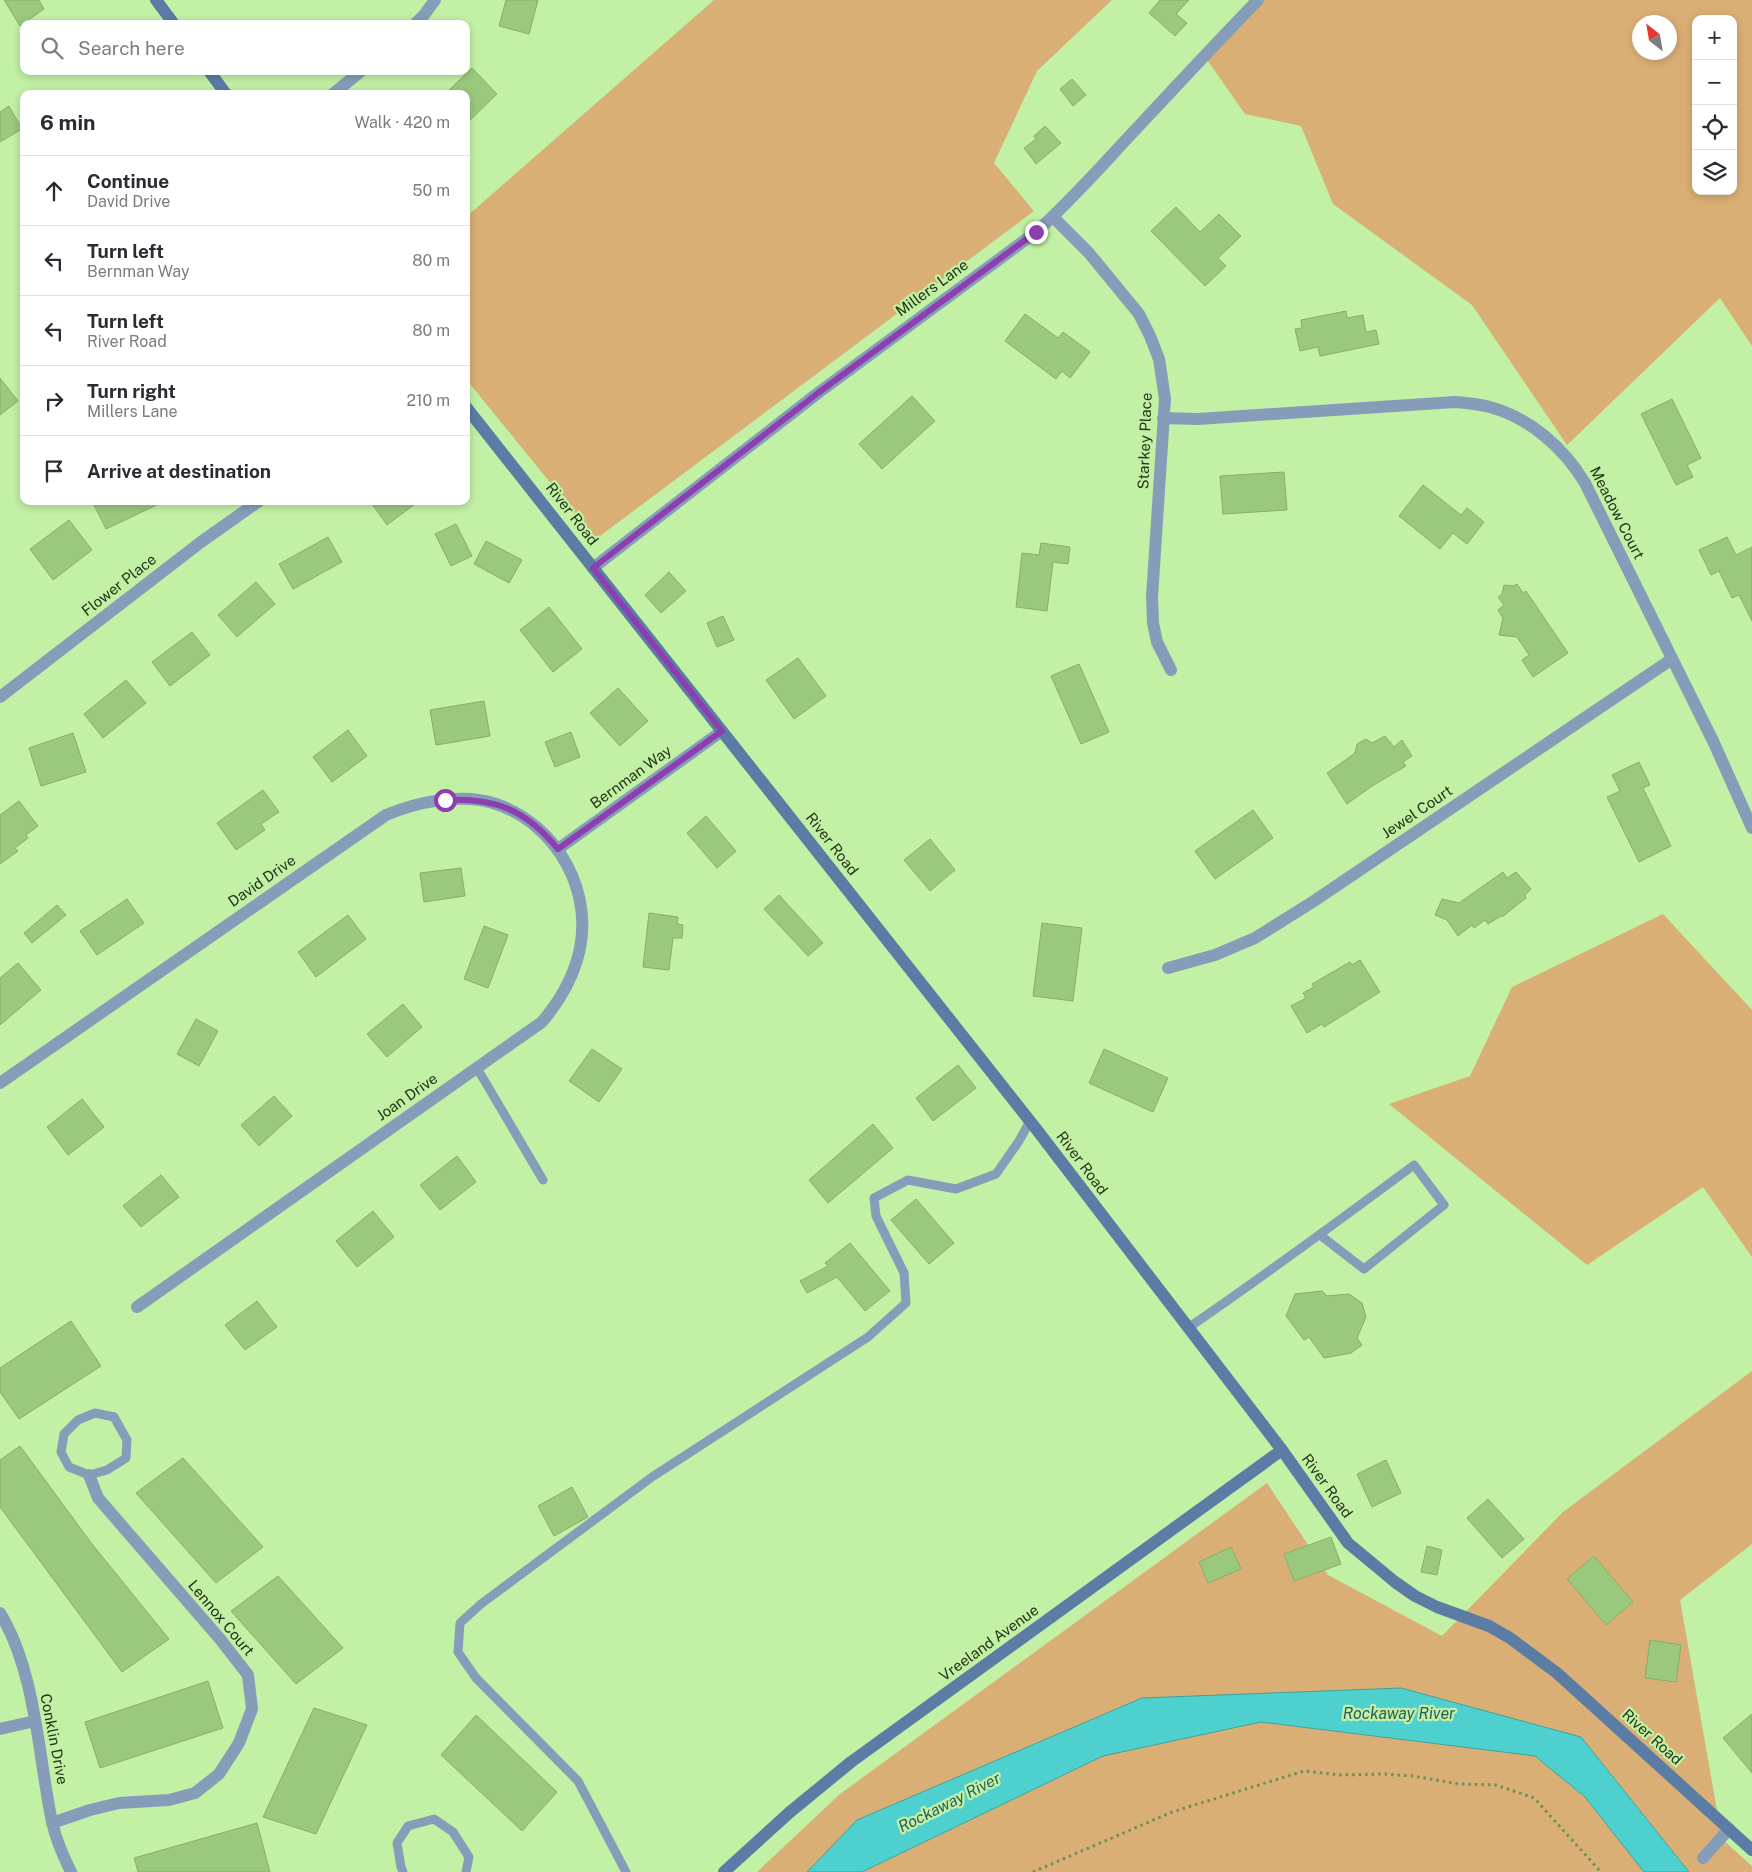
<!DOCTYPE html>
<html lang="en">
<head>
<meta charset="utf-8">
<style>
	:root { --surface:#fff; --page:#f2f2f3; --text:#2b2b33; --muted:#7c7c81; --line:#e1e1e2 }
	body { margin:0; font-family:"Public Sans",sans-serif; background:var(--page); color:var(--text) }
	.controls { position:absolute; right:15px; top:15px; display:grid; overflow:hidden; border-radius:10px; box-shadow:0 2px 8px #0003 }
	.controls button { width:45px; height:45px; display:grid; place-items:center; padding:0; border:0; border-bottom:1px solid var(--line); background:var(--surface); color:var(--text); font:25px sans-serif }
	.compass { position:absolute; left:1632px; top:15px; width:45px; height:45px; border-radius:50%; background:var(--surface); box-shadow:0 2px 8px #0003; rotate:329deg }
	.stop { position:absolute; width:15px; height:15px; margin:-11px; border:4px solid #8d3fb0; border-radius:50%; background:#fff }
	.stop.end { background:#8d3fb0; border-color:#fff; box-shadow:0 1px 5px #0008 }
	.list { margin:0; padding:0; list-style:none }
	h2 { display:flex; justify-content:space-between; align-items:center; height:65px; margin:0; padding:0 20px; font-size:21px }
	h2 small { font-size:16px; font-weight:400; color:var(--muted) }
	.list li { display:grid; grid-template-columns:32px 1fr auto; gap:15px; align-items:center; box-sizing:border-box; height:70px; padding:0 20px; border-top:1px solid var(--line) }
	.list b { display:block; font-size:19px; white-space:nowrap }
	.list p { margin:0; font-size:16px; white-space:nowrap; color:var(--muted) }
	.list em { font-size:16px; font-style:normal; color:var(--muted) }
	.icon { flex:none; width:28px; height:28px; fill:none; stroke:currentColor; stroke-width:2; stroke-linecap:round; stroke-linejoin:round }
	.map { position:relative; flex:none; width:1752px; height:1872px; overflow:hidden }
	.search { position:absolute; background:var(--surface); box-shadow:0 2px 8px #0003; left:20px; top:20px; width:450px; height:55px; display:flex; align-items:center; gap:12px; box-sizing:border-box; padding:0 18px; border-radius:10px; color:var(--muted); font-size:19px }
	.panel { position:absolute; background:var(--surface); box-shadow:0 2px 8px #0003; left:20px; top:90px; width:450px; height:415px; border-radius:10px }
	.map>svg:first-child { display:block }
	.green { fill:#daaf75; fill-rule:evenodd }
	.water { fill:#4ed0ce; stroke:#41a197 }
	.building { fill:#9ac87d; stroke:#84af68 }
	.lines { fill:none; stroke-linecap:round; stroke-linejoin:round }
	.path { stroke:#6e8d5a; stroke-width:3; stroke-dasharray:2.5 4; stroke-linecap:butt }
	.lane { stroke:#869db9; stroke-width:9 }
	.street { stroke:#869db9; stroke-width:12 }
	.secondary { stroke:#5a7ca5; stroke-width:12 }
	.route { stroke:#8d3fb0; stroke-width:6 }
	.labels { text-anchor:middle; stroke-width:4.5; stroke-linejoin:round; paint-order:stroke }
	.street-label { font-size:15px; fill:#233417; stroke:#c2f0a5 }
	.water-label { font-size:16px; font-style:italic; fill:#275d5d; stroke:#c2f0a5 }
</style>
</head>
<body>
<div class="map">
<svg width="1752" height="1872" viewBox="0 0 1752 1872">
	<rect width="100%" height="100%" fill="#c2f0a5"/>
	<!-- green -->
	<path class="green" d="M714,0h398l-75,71 -43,92 40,48 -438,328 -130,-160v-162z
		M1248,0h504v346l-32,-48 -153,147 -95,-140 -139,-101 -32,-78 -56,-12 -40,-57 48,-54zM1696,19h37v172h-37zM1640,22h30v30h-30z
		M1663,914l89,96v247l-49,-70 -116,78 -198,-161 81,-28 42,-89z
		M1752,1371v173l-72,56 42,239 30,27v6h-63l-108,-135 -439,-39 -285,122 -50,52h-50l83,-78 427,-311 61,92 114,61 121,-124z
		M1261,1722l274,34 50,41 59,75h-782l241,-116z"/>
	<!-- water -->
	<path class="water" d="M1401,1688l180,49 108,135h-45l-59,-75 -50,-41 -274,-34 -158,34 -241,116h-55l50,-52 285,-122z"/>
	<!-- building -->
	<path class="building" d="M4,0h35l5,9 -24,17z
		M506,0h32l-9,34 -30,-8z
		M1160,0h29l-13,14 11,9 -12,13 -26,-23z
		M472,68l25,26 -31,30v-30h-21z
		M1072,79l14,16 -13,11 -13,-17z
		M9,106l13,23 -22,13v-30z
		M1045,126l16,17 -25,21 -12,-16 12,-9 -2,-3z
		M1176,207l24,25 19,-18 22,22 -23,22 8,8 -21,20 -54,-55z
		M1346,311l1,7 16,-3 3,17 10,-2 3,14 -59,12 -2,-9 -18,4 -5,-22 7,-1 -1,-8z
		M1025,314l33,24 5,-6 27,20 -20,26 -8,-7 -6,8 -51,-38z
		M0,378l18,23 -18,14z
		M912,396l23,25 -53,48 -23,-25z
		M1672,399l29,59 -14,7 6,12 -17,8 -35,-71z
		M1284,472l3,38 -64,4 -3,-38z
		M1423,485l38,30 6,-7 17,14 -17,22 -14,-11 -13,16 -41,-33z
		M92,501h73l-59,28z
		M370,501h49l-32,24z
		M69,520l23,30 -39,30 -23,-31z
		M456,524l16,32 -21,10 -16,-32z
		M328,537l14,25 -49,27 -14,-25z
		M1727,537l9,18 16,-8v74l-13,-26 -7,3 -13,-27 -8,4 -12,-25z
		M486,541l36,19 -13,23 -35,-19z
		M1041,543l29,4 -2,17 -15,-2 -6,49 -31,-4 6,-54 17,2z
		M669,572l17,19 -25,22 -16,-18z
		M256,582l19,22 -38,33 -19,-22z
		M1517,584l6,9 3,-2 42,62 -35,24 -11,-17 7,-5 -12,-18 -18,-2 4,-17 -5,-8 6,-5 -6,-8 4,-3 2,-9 9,1z
		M549,607l33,42 -29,23 -33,-42z
		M723,616l11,24 -17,7 -10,-24z
		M192,632l18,23 -40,31 -18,-24z
		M798,658l28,38 -32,23 -28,-39z
		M1079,664l30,68 -28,12 -30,-68z
		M126,680l20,23 -43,35 -19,-24z
		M618,688l30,33 -28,25 -30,-33z
		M484,701l6,35 -54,9 -6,-35z
		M348,730l19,26 -35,26 -19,-25z
		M571,732l9,25 -25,10 -10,-25z
		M73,733l13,39 -45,14 -12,-38z
		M1385,736l9,11 8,-7 10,16 -9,6 3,4 -34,20 -25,18 -20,-31 28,-20 2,-9 9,-5 6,4z
		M1639,762l11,23 -7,3 28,58 -32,16 -32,-65 13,-6 -8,-16z
		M263,790l16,22 -18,12 4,6 -29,20 -19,-27z
		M19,801l19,25 -12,9 2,3 -13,10 3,3 -18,13v-49z
		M1253,810l20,28 -58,41 -20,-28z
		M706,816l30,35 -19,17 -30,-35z
		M930,839l25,31 -25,21 -26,-31z
		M461,868l4,28 -41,6 -4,-29z
		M1503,872l4,6 9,-6 15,17 -6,6 1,3 -24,19 -1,-1 -13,8 -3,-4 -11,8 -2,-3 -14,11 -11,-16 -12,-5 7,-16 17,4z
		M779,895l44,48 -15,13 -44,-47z
		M127,899l17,24 -47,32 -17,-24z
		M57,905l9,10 -34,28 -8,-10z
		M649,913l29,4 -1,7 6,1 -1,13h-9l-4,32 -26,-3z
		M348,915l18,24 -50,38 -18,-25z
		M1042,923l40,5 -9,73 -40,-5z
		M484,926l24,9 -20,53 -24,-9z
		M1360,960l20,32 -56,35 -2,-3 -15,9 -16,-27 15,-8 -3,-5 11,-6 -2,-3 38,-22 2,3z
		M18,963l23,27 -41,35v-47z
		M403,1004l19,23 -35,30 -20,-23z
		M196,1019l22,12 -19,35 -22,-12z
		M592,1049l30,20 -23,33 -30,-21z
		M1104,1049l64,29 -15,34 -64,-29z
		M958,1065l18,23 -43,33 -17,-23z
		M274,1096l18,20 -33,30 -18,-21z
		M82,1099l22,28 -36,28 -21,-28z
		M873,1124l20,24 -65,55 -19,-23z
		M457,1156l19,26 -36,28 -20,-25z
		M161,1175l18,22 -38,30 -18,-21z
		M916,1199l38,44 -25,21 -38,-44z
		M373,1211l21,26 -37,30 -21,-26z
		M850,1243l40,48 -25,20 -28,-34 -30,16 -7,-12 28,-15 -3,-3z
		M1322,1291l5,5 22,-2 13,9 4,14 -9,21 5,7 -11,8 -27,5 -15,-21 -5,3 -18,-24 9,-22z
		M257,1301l20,26 -32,23 -20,-25z
		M71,1321l30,45 -82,53 -19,-27v-24z
		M20,1446l72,98 77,95 -47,33 -122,-165v-47z
		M183,1458l80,89 -47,36 -80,-90z
		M1386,1460l15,33 -29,14 -15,-33z
		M572,1487l16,30 -34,19 -16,-30z
		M1488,1499l36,40 -22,19 -35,-40z
		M1331,1537l10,27 -47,17 -10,-27z
		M1427,1546l15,4 -5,25 -16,-3z
		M1231,1547l10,22 -33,14 -9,-21z
		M1594,1556l39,46 -27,23 -39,-46z
		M278,1576l65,72 -47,36 -65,-73z
		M1650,1640l31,5 -5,37 -31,-4z
		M208,1681l15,47 -123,40 -15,-46z
		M314,1708l53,17 -51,109 -53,-17z
		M1752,1714v59l-29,-35z
		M476,1715l81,77 -35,39 -81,-76z
		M257,1823l13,49h-132l-4,-14z"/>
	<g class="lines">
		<!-- path -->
		<path class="path" d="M1033,1872l139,-60 132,-41 36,4 43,-1 30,2 46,8 37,1 38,13 67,74"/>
		<!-- lane -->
		<path class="lane" d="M477,1068l66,112
			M1188,1328c77,-53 152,-108 226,-163l30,40 -80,64 -44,-34
			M95,1413l19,4 13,23 -1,18 -19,12 -18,5 -20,-8 -8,-15 3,-18 14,-14z
			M403,1872l-2,-5 -4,-24 11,-17 26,-7 19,13 16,25 -3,15
			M626,1872l-48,-91 -102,-103 -18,-26 2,-29 21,-19 171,-127 216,-140 38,-34 -2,-30 -28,-57 -2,-18 34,-18 48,9 40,-15 23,-33 11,-20"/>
		<!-- street -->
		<path class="street" d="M415,24l9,-9 11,-15
			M333,94l28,-23
			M1053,217l36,36 50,61 11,22 9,23 6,40 -13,198 1,26 4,19 14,28
			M1163,418l35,1 257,-17c12,1 24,2 35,5 40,11 74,41 95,76l129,260 38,85
			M593,568l225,-175 218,-161c36,-32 68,-69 101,-104 40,-43 80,-86 121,-128
			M0,697l201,-155 58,-41
			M558,849l164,-118
			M1168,968l47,-13 40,-17 59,-37 358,-242
			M0,1083l386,-268c31,-13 74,-22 107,-12 65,20 104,92 84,157 -7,24 -19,43 -35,62l-405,285
			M0,1613c36,59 38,142 52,209 4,17 11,34 19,50
			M0,1729l35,-8
			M52,1823l38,-13 29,-7 50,-3 26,-7 24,-19 20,-31 13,-34 -4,-34 -28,-36 -122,-141 -9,-23
			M1703,1858l26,-29"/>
		<!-- secondary -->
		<path class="secondary" d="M156,0l18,24
			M209,71l17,23
			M466,407l571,723 245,320 66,93 47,39 20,14 22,11 52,19 21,12 47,35 195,177
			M724,1872l66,-60 61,-50 431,-312"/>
	</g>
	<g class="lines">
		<!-- route -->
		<path class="route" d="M445,800c51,-2 80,9 113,49l164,-118 -129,-163 225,-175 218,-161"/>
	</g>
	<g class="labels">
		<!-- street labels -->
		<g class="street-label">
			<text transform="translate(932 288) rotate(-36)" y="5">Millers Lane</text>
			<text transform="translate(1145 441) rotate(-88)" y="5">Starkey Place</text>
			<text transform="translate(1617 513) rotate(63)" y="5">Meadow Court</text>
			<text transform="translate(572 514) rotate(52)" y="5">River Road</text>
			<text transform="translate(119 585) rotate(-38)" y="5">Flower Place</text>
			<text transform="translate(631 777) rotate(-36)" y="5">Bernman Way</text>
			<text transform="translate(1417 812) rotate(-34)" y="5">Jewel Court</text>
			<text transform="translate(832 844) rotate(52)" y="5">River Road</text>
			<text transform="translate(262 881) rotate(-35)" y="5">David Drive</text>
			<text transform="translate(407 1097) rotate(-35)" y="5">Joan Drive</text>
			<text transform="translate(1082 1163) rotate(53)" y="5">River Road</text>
			<text transform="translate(1327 1486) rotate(54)" y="5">River Road</text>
			<text transform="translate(221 1618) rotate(50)" y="5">Lennox Court</text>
			<text transform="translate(989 1643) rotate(-36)" y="5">Vreeland Avenue</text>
			<text transform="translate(1652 1737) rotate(42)" y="5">River Road</text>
			<text transform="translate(54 1739) rotate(79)" y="5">Conklin Drive</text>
		</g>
		<!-- water labels -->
		<g class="water-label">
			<text x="1399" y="1719">Rockaway River</text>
			<text transform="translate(949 1802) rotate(-27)" y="6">Rockaway River</text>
		</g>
	</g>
</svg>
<div class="controls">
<button>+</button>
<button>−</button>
<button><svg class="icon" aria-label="locate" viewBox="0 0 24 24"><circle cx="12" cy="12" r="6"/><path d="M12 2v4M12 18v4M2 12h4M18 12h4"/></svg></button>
<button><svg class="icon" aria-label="layers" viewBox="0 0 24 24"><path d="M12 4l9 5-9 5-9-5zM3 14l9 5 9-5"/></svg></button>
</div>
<svg class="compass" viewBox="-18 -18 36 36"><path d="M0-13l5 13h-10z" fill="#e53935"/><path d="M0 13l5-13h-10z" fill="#7c7c81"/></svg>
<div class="stop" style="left:445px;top:800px"></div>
<div class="stop end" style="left:1036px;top:232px"></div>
<div class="search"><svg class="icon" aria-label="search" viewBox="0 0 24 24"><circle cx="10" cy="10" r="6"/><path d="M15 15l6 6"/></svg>Search here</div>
<section class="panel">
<h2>6 min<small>Walk · 420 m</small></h2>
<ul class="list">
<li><svg class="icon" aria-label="ahead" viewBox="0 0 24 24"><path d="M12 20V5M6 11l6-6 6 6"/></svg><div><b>Continue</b><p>David Drive</p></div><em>50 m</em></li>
<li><svg class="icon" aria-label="left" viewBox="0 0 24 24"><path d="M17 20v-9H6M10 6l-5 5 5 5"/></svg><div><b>Turn left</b><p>Bernman Way</p></div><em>80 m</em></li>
<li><svg class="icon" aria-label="left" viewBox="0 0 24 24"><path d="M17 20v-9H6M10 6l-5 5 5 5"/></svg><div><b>Turn left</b><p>River Road</p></div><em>80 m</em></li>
<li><svg class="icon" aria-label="right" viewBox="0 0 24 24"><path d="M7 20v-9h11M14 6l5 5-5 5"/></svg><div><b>Turn right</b><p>Millers Lane</p></div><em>210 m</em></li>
<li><svg class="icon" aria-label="arrive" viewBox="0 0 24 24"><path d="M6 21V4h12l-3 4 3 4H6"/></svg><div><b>Arrive at destination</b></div></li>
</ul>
</section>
</div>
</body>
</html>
